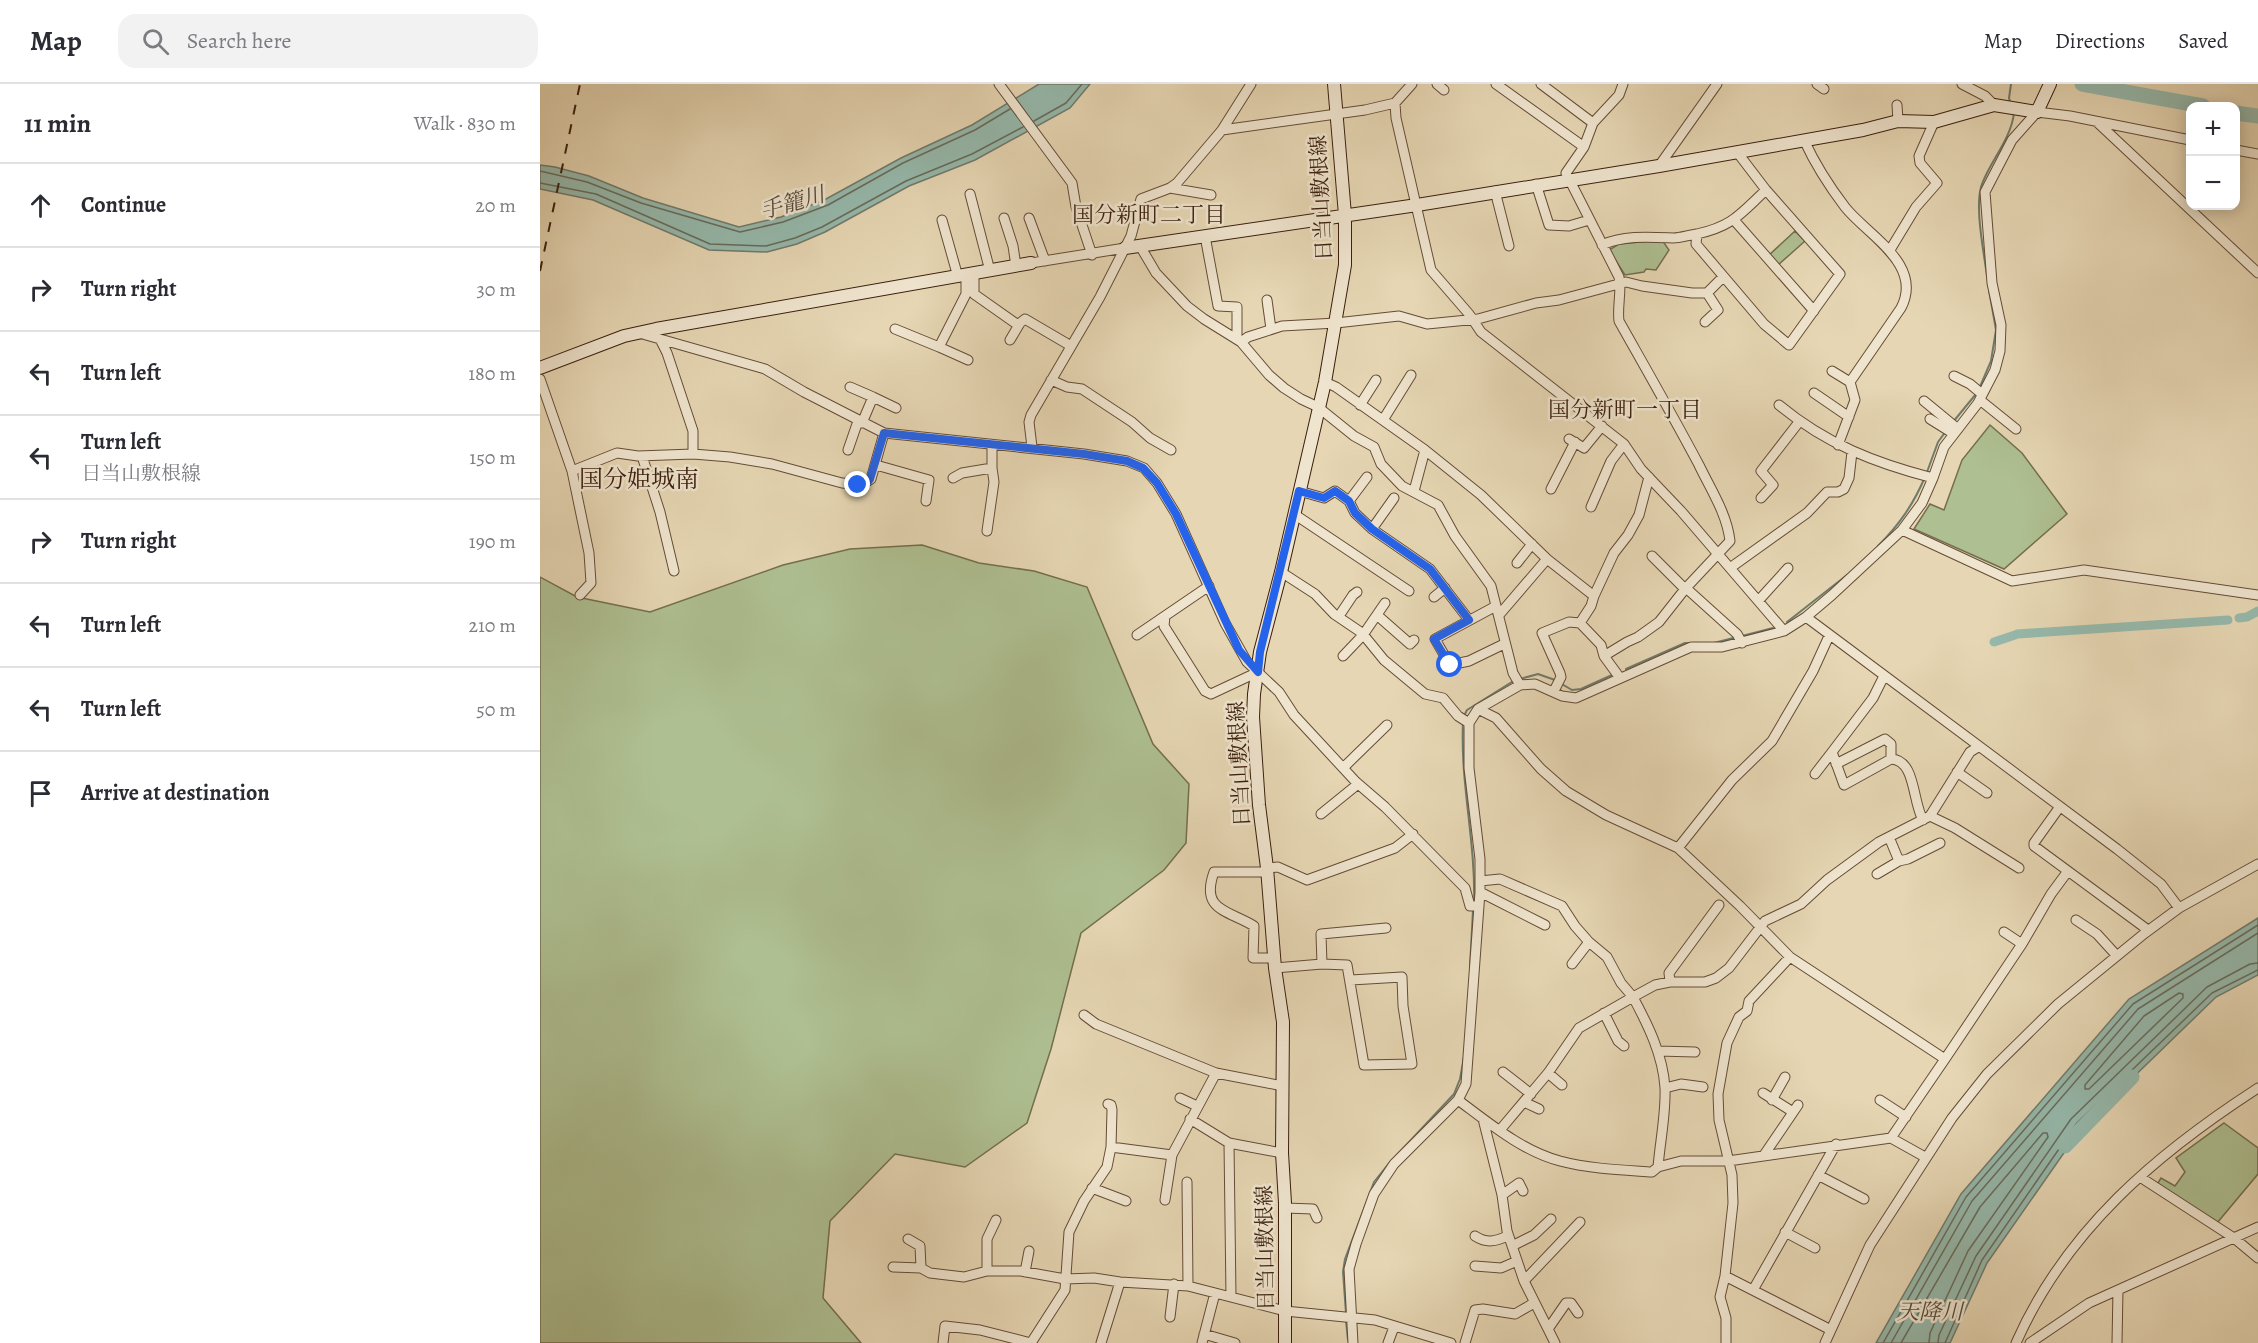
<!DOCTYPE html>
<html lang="en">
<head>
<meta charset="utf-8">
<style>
	:root { --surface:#fff; --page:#f2f2f3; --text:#2b2b33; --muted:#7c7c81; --line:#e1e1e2 }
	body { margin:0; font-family:Alegreya,"Noto Serif JP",serif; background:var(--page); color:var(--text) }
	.controls { position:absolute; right:18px; top:18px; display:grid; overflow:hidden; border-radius:12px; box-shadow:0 3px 15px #0003 }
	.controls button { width:54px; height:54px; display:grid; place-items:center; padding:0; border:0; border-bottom:2px solid var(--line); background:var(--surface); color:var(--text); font:30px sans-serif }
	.stop { position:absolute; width:18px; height:18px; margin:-14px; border:4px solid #2563eb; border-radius:50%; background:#fff }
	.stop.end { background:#2563eb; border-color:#fff; box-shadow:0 2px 6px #0008 }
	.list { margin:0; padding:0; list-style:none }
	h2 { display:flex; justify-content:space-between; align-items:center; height:78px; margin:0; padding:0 24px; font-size:26px }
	h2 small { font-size:20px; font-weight:400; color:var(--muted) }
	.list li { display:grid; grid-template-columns:39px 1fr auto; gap:18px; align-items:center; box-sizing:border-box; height:84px; padding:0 24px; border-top:2px solid var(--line) }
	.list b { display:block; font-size:22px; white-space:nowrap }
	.list p { margin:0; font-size:20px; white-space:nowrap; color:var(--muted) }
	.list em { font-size:20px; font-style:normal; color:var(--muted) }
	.icon { flex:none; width:33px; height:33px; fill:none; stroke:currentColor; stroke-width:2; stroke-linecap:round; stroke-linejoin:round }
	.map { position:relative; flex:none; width:1718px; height:1259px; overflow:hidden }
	header { display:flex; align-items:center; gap:36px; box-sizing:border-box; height:84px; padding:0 30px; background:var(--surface); border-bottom:2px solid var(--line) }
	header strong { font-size:28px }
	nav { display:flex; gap:33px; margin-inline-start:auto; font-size:21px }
	.search { width:420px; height:54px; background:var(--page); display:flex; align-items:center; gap:15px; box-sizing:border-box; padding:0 21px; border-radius:18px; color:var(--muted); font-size:22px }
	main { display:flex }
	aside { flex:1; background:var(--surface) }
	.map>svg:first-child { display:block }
	.green { fill:#aebf91; stroke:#746e4f; stroke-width:1.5 }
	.water { fill:#96b9ac; stroke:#717b6c; stroke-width:1.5 }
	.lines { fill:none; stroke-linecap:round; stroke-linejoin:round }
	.shore { stroke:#686c5c; stroke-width:1.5 }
	.stream { stroke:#717b6c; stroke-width:2 }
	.canal { stroke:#96b9ac; stroke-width:9 }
	.river { stroke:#96b9ac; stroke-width:15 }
	.street-casing { stroke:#654c36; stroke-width:11 }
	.secondary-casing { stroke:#3a1e0d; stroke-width:14 }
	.street { stroke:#efe4ce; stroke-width:9 }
	.secondary { stroke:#efe4ce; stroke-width:12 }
	.rail { stroke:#3a1e0d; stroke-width:2; stroke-dasharray:10 10; stroke-linecap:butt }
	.route { stroke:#2563eb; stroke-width:8 }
	.labels { text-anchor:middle; stroke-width:5; stroke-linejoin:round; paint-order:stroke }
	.street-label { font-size:21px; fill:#3a1e0d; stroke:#efe4ce }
	.water-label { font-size:22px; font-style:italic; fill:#564c3d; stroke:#efe4ce }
	.neighbourhood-label { font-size:22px; fill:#3a1e0d; stroke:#efe4ce }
	.quarter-label { font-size:24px; fill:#3a1e0d; stroke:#efe4ce }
</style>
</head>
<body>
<header>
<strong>Map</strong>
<div class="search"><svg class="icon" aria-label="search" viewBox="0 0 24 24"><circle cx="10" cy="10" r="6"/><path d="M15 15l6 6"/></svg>Search here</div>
<nav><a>Map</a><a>Directions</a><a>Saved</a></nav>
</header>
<main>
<aside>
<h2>11 min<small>Walk · 830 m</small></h2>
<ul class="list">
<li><svg class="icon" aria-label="ahead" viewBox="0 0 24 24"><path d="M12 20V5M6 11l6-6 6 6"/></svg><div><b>Continue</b></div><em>20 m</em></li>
<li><svg class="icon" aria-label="right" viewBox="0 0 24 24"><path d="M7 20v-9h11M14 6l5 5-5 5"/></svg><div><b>Turn right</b></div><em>30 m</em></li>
<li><svg class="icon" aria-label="left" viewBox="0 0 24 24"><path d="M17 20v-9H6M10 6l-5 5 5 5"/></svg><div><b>Turn left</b></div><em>180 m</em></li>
<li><svg class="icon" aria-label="left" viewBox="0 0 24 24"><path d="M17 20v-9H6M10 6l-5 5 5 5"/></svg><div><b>Turn left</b><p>日当山敷根線</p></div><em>150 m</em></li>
<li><svg class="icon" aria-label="right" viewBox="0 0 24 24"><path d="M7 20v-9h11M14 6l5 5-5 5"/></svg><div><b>Turn right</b></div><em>190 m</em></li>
<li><svg class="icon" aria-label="left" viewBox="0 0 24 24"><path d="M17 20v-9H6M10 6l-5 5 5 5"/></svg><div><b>Turn left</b></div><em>210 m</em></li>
<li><svg class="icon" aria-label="left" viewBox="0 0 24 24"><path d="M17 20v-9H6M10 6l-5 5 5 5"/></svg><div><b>Turn left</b></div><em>50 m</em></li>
<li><svg class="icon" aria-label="arrive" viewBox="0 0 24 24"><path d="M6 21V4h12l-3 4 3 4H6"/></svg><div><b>Arrive at destination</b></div></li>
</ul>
</aside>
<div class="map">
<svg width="1718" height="1259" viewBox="0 0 1718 1259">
	<rect width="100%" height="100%" fill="#e6d6b3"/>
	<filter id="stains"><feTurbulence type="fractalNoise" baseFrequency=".00333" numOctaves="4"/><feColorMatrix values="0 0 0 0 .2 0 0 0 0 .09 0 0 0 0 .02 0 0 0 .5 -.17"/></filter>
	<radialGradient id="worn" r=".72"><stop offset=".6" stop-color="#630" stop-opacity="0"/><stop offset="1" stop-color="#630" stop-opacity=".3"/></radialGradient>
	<!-- green -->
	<path class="green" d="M1255,147l10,10 -28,25 -9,-10z
		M1122,156l7,10 -13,20 -10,-1 -2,3 -19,3 -16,-25 10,-6z
		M1450,341l32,28 45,61 -63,55 -90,-40 16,-25 14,6 18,-50z
		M382,461l57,18 55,8 53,16 66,157 36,40 -3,59 -22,27 -83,63 -30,116 -24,74 -62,44 -70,-13 -65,67 -7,77 38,45h-321v-766l37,20 73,15 133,-47 67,-16z
		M1684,1039l34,25v26l-41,49 -61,-37 5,-8 14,8 10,-14 -9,-14z"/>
	<!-- water -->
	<path class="water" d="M499,0h51l-20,24 -95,52 -66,26 -84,46 -28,12 -30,8 -58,-2 -116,-50 -53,-11v-24l15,2 34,9 54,22 96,29 42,-10 45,-18 75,-41 71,-33z
		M1718,834v57l-42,22 -134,130 -95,136 -37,80h-74l85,-149 168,-195z"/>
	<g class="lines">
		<!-- shore -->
		<path class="shore" d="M494,37l32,-18 16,-19
			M0,87l47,11 54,21 99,29 43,-10 45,-17 75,-42 72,-33 35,-21
			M0,99l56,11 114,50 56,2 29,-8 27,-11 84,-46 66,-27 51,-27
			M1639,909l4,1v4l-94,91h-4v-4l59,-69z
			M1343,1259l83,-146 167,-193 125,-79
			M1351,1259l81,-142 166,-192 120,-76
			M1361,1259l79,-136 63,-74h4l1,4 -80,114 -38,82 -1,10
			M1398,1259l1,-8 37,-79 95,-137 136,-132 43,-23 8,-1
			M1405,1259l37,-83 95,-137 135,-130 46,-23"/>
		<!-- stream -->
		<path class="stream" d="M1471,0l-2,14 2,7
			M1447,192c-3,-23 -13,-71 -5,-92 9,-24 29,-45 32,-71
			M1439,305l12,-28 5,-31 -7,-40
			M1413,338l23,-28
			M1387,388l11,-30 8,-11
			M1338,462c21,-21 35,-41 47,-69
			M1247,538l60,-47
			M1202,552l31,-8
			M1174,559l23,-6
			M1086,585l59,-26h5
			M980,595l18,-5 17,6
			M1020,599l12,7 9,-1 31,-14
			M924,632l3,-6 48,-30
			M923,638c-3,61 13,121 11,182
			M930,883l3,-57
			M856,1072l58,-62 6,-15 4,-22
			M806,1229l-3,-41 2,-13 29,-77 16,-20
			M806,1237l2,19"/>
		<!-- canal -->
		<path class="canal" d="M1699,534l8,-1 11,-6
			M1477,550l211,-14
			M1454,558l21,-7"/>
		<!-- river -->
		<path class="river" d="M1542,0l121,22
			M1696,29l22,3
			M1525,1062l67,-69"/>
		<!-- street casing -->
		<g class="street-casing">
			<path id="street" d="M459,0l73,99 4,24 16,48
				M872,0l-17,19 1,15 35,152 38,44 12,18 143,112 17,25 40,42 103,120
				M897,0l7,6
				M956,0l88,63
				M1001,0l52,39
				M1277,0l7,5
				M1422,0l23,12 9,9
				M1357,21l1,16
				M1558,39l160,150
				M682,46l29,-46
				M1264,56c11,24 25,46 41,67 22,28 79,57 56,101l-51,74 5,18 -17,45
				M1696,66l22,4
				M1197,68l29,38 74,84 -51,71 -25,-21 -68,-80 1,-10c36,-8 43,-20 69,-44
				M1119,82l58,-82
				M996,100l13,41 20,1 20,-6
				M630,104l41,7
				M955,107l14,55
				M430,110l20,77
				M464,134l9,28 3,20
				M489,134l16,43
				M402,136l16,57
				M1194,136l80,91
				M665,152l13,70 19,1v32
				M1062,161c21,-10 48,-8 71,-7 7,0 16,-3 24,-4
				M600,162l16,27 31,33 17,13 37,23 28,33 15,13 17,11 17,8 36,29 20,11 7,17 21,22 36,19 17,31 36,50 22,87 7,12
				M1350,166l26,-43 21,-24 -17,-20 -1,-7 15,-34
				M491,179l94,-15
				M434,190v20l44,31
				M426,191v19l-27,53 29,13
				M727,216l4,29
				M1165,238l13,-12 -11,-17
				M355,245l44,18
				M99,249l126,36 39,23 80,41 200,21 43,7 17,7 13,15 19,31 49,109 22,39 32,30 15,23 62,67 29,25 80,81 5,18h9
				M120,255l7,14 26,78v23
				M470,256l10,-17 5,-4 46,27
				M701,258l7,-5 34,-11 54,-3 63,-7 28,8 51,-5 58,-16 23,-3 67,-18 16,4 50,7h15l16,-16
				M1292,287l18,11
				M1414,292l16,8 12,10
				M0,295l32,92 45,-18 21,3 55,-2 37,3 42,7 70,19 20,2 9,-6 13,-46
				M511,296l16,7 15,2 50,33 18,16 21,12
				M785,298l11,5 89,63 56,45 66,64 47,37 -3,10 -11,17
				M310,303l23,10 -11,26
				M1274,309l35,24
				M333,313l23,11
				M1440,316l36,29
				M1384,317l34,28
				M820,321l16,-25
				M1239,321c47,39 96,58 154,73
				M1390,335l24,15
				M843,336l28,-45
				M1029,355l15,9 18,-22
				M492,363l-3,-25 2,-7 69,-118 31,-61 10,-37 29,-11 7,-5 45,-53 143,-20 30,-7
				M308,366l10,-29
				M102,372l18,56 14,59
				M336,381l53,15 -3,21
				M32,387l17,82 2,30 -11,12
				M413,394l9,-5 30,-5v-23
				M1011,405l24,-47
				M759,407l25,7 11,-7 14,10 6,12 17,16 58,40 39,51
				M874,407l11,-41
				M1221,414l12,-13 -12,-14 38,-49
				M809,417l18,-24
				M1051,423l20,-46 13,-17
				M754,430l115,77
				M832,445l22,-31
				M1362,446l110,51 72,-11 174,25
				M447,447l7,-49 -2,-14
				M1112,472l33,33
				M977,479l15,-19
				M1190,484l77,-55 20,-21h11l6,-3 5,-11 3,-26
				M741,488l34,22 19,20 28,19 22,27 41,34 18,4 15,18 11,7
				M1146,504l51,46 5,9
				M1054,512l20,-43 14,-18 11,-20 10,-38
				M894,513l11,-9
				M1219,516l29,-32
				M956,522l-61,33 15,26 19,-4 35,-17
				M837,531l33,29 4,-4
				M959,531l48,-56
				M625,532l-1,10 41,65 6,3 47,-22
				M799,532l14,-21 4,-3
				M1266,533l311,232 44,35 18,24
				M597,551l72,-49
				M803,572l20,-21 22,-32
				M1064,572l23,-14 11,-5 21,-15 26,-33 45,-48c-3,-27 -19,-51 -31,-76 -26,-49 -53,-96 -80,-144 -2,-14 3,-32 0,-44l-53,-104 18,-26 9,-24 26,-28 4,-11
				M1014,607l7,-14 -1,-4 -18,-40 27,-11 11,1 21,22 3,11 16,22
				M938,625l18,9 45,51 25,22 40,24 72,33 62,58 50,51 155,102 -54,79
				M1292,668l41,-54 11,-22
				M1296,680l49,-25 6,5v15
				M803,684l44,-43
				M1417,688l30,21
				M1275,690l17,-22 12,33 47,-26c25,1 21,42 32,61
				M1519,724l-25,35v3l114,84
				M781,730l37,-30
				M1390,732l25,12 64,40
				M1138,764l54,-68 40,-39 41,-70 16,-35
				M1359,777l9,-2 32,-16
				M727,784l11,-1 29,13 88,-32 18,-14
				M727,788h-53c-14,39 14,38 40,54l-1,32h21
				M1337,790l22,-13 -10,-24
				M940,797l20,-2 62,27 13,20 14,16
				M940,808l65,33
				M1536,836l21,14 20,22
				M1464,848l18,12
				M782,880l-1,-30 65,-6
				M735,884l47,-4 25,1 17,100 48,-1 -9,-58 -1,-29 -51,3
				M1130,898l-1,-9 50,-68
				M1064,929l14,28 6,5
				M544,931l12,9 120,49 67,13
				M1118,967l37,1
				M1405,975l77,-115 29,-50 17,-23
				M963,988l28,22
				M1008,989l14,12
				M1125,1004l16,-4 22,3
				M1223,1009l30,19
				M640,1014l17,8
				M918,1016c31,23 64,51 102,61 30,8 62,9 92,11l6,-5 23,-6h47l163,-23 34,19
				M1232,1016l13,-23
				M1340,1016l26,17
				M984,1018l15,7
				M568,1020l3,1 1,5 -1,37
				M650,1035l39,24 53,10
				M943,1035l19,76 5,36 17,50 31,62
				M960,1046l48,-57 31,-45 54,-31 -12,-14 -14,-26 -18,-15 -17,22
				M689,1059l2,154
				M1224,1071l34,-50
				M1118,1083c2,-25 8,-53 7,-79 -2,-33 -17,-63 -32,-91l22,-12 15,-3h35l11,-4 13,-10 36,-47 36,-17 26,-24 52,-38 51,-26 40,-64 8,-5
				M1278,1091l46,24
				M1600,1093l94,61 24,20
				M647,1098l1,104
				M552,1104l34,13
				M962,1111l17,-12 4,8
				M625,1116l7,-45
				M745,1124l28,1 4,9
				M1245,1148l30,16
				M935,1152c12,8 21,5 33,0
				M368,1155l12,7 1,22 9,5 34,4 23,-6h34l44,8 29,-1 26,4 68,4 97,25 90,9 76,23
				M972,1162l22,-11 17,-16
				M935,1182l26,2 16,-7
				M353,1183l28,1
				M447,1187v-32l9,-19
				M485,1188l4,-21
				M1185,1192l106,54
				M984,1197l56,-59
				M1213,1206l83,-146
				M630,1233l4,-33
				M1008,1245l18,-26h5l7,10
				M664,1250l31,9
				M403,1259l2,-17 35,4 51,13 34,-53 4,-58 15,-31 23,-34 4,-20 61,8 44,-82
				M561,1259l19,-61
				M662,1259l13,-50
				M813,1259l-4,-74 7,-25 18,-50 20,-30 64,-64 8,-16 14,-192v-33l-11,-91v-45l9,-14 42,-24 15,-1 27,12 14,2 115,-51h31l62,-16 22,-14 26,-22 70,-65 20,-27 11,-25 11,-31 34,-44 17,-33 5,-19 1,-26 -9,-42 -7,-91 27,-52 25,-28 33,4 120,24
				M848,1259l6,-16
				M925,1259l10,-33 8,-1 32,5 19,-11
				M1186,1259v-25l-6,-21 5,-21 8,-73 -1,-28 -13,-55 -1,-26 9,-51 12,-26 8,-6 2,-10 41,-44
				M1285,1259l45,-98 82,-127 35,-44 71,-70 87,-71 34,-25 79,-44
				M1476,1259c50,-113 140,-189 242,-255
				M1490,1259l59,-40 169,-76
				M1577,1259l1,-53"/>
		</g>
		<!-- secondary casing -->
		<g class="secondary-casing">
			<path id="secondary" d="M585,164l292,-43 242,-39 204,-36 35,-9 36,1 60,-17 43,7 13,-28
				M0,284l84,-32 32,-7 375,-66
				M745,1259v-140l-3,-50 1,-131 -8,-54 -8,-100 -8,-63 -6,-88 1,-23 6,-42 21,-80 44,-190 20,-117v-50l-11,-131"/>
		</g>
		<!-- street -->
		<use href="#street" class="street"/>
		<!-- secondary -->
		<use href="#secondary" class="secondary"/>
		<!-- rail -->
		<path class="rail" d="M0,187l40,-187"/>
	</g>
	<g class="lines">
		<!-- route -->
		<path class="route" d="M318,401l8,-1 4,-5 14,-46 200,21 43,7 16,7 14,15 19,31 63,136 19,22 2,-20 39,-161 25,7 11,-7 14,10 6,12 17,16 58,40 39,51 -35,19 16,26"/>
	</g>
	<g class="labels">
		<!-- street labels -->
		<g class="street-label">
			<text transform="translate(781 114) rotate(-93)" y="7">日当山敷根線</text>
			<text transform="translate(699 680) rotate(-93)" y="7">日当山敷根線</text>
			<text transform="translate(725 1164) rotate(-91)" y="7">日当山敷根線</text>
		</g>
		<!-- water labels -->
		<g class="water-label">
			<text transform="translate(252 118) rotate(-16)" y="8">手籠川</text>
			<text x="1390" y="1235">天降川</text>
		</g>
		<!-- neighbourhood labels -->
		<g class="neighbourhood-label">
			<text x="609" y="138">国分新町二丁目</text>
			<text x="1085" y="333">国分新町一丁目</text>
		</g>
		<!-- quarter labels -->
		<g class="quarter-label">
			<text x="99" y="403">国分姫城南</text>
		</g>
	</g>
	<rect width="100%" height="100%" filter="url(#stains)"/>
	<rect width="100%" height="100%" fill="url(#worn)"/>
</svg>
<div class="controls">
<button>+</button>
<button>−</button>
</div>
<div class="stop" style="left:910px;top:581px"></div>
<div class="stop end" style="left:318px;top:401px"></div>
</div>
</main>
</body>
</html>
